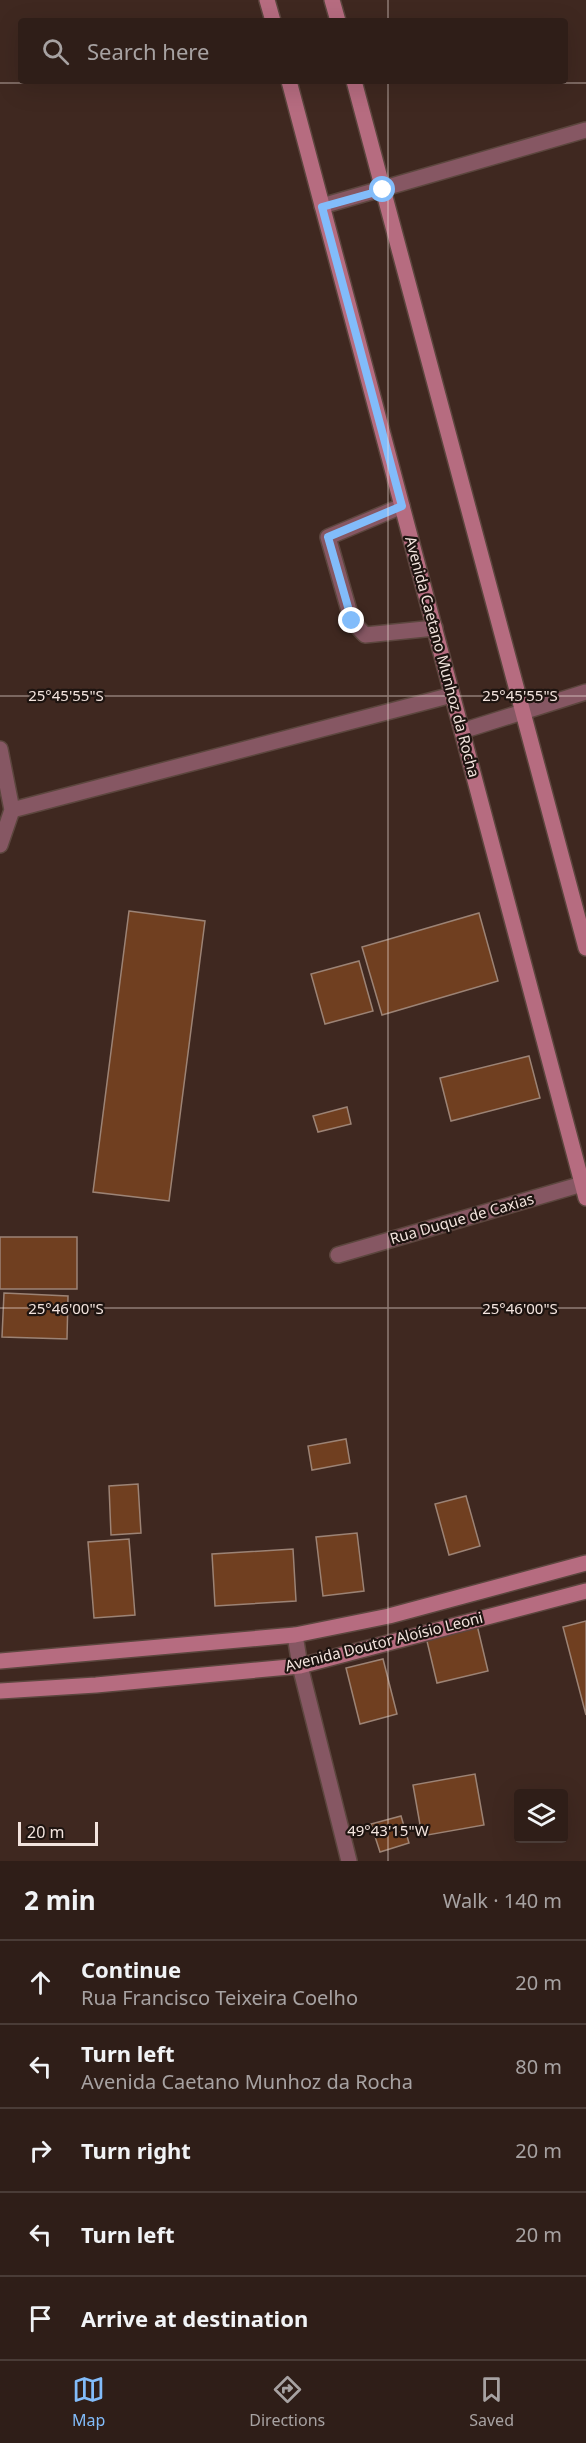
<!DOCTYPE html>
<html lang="en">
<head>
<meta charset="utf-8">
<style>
	:root { --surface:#2f1e18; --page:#372721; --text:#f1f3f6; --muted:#a7a2a2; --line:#4a3c37; --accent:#82bcfa }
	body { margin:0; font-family:"Noto Sans",sans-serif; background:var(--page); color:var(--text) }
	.controls { position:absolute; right:18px; bottom:18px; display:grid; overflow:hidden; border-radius:6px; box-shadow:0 6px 24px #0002 }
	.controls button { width:54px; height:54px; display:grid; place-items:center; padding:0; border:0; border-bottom:2px solid var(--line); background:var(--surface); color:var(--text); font:30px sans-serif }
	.scale { position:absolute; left:18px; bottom:15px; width:80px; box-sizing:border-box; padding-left:6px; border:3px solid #f3e4de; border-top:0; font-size:16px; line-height:21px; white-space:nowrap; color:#f3e4de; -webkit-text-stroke:4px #1e1410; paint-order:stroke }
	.stop { position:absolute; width:18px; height:18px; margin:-14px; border:4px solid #82bcfa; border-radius:50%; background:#fff }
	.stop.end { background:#82bcfa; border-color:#fff; box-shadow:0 2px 6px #0008 }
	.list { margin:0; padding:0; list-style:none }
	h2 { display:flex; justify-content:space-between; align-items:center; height:78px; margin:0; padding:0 24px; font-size:26px }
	h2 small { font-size:20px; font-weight:400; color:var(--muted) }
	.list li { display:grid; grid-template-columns:39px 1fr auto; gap:18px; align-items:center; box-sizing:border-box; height:84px; padding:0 24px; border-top:2px solid var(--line) }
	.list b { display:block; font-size:22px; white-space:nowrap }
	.list p { margin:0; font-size:20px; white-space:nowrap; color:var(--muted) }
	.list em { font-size:20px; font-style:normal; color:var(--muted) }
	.icon { flex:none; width:33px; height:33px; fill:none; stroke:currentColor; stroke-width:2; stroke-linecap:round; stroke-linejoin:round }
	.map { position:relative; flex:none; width:586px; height:1861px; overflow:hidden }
	.search { position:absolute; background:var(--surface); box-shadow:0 6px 24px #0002; left:18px; right:18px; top:18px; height:66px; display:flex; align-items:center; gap:15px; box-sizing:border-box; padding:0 21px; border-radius:6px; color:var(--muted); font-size:22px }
	.sheet { height:498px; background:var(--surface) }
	nav { display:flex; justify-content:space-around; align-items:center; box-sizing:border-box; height:84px; border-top:2px solid var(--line); background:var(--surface); font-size:16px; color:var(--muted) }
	nav a { display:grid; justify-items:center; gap:3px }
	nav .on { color:var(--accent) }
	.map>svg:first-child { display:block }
	.building { fill:#703f20; stroke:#9c8375; stroke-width:1.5 }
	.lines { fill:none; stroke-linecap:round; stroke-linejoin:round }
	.service-casing { stroke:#5c463e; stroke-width:18 }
	.minor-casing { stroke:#5c463e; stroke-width:18 }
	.secondary-casing { stroke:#5c463e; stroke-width:18 }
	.service { stroke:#865763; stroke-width:15 }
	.minor { stroke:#865763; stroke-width:15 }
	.secondary { stroke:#b66c80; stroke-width:15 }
	.route { stroke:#82bcfa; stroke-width:8 }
	.ticks { fill:none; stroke:#f3e4de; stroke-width:1.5; stroke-opacity:0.45 }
	.labels { text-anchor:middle; stroke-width:4.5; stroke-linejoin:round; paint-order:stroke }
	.street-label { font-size:15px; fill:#f3e4de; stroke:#1e1410 }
	.ticks-label { font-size:15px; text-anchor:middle; fill:#f3e4de; stroke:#1e1410; stroke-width:4.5; stroke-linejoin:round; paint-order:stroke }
</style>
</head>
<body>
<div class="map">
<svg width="586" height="1861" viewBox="0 0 586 1861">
	<rect width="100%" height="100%" fill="#3f2820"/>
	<!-- building -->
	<path class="building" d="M129,911l76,10 -36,280 -76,-9z
		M479,913l19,68 -116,34 -20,-68z
		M359,961l14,50 -48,13 -14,-50z
		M529,1056l11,42 -89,23 -11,-43z
		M347,1107l4,17 -33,8 -5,-16z
		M0,1237h77v52h-77z
		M4,1293l64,3 -1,43 -65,-2z
		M346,1439l4,24 -38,7 -4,-24z
		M138,1484l3,49 -30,2 -2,-49z
		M466,1496l14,50 -31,9 -14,-51z
		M357,1533l7,58 -41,5 -7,-59z
		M129,1539l6,76 -41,3 -6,-76z
		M293,1549l3,52 -81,5 -3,-52z
		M586,1621v94l-23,-88z
		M477,1625l11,46 -51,12 -11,-46z
		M383,1659l14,55 -37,10 -14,-56z
		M475,1774l9,51 -62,11 -9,-51z
		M401,1816l8,27 -29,9 -9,-28z"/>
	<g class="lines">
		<!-- service casing -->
		<g class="service-casing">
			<path id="service" d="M402,506l-74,31 24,84 13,14 70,-7"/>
		</g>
		<!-- minor casing -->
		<g class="minor-casing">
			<path id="minor" d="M322,206l264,-76
				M462,731l124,-39
				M0,749l12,61 -12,35
				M12,810l440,-115
				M338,1255l248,-72
				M295,1635l5,31 49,195"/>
		</g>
		<!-- secondary casing -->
		<g class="secondary-casing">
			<path id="secondary" d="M267,0l6,21
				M332,0l6,21
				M289,81l297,1117
				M354,81l232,867
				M0,1661l295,-26 94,-19 197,-53
				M0,1691l96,-6 204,-19 286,-75"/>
		</g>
		<!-- service -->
		<use href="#service" class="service"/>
		<!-- minor -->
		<use href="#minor" class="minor"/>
		<!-- secondary -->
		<use href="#secondary" class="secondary"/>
	</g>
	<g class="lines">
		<!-- route -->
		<path class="route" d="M352,621l-24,-84 74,-31 -80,-299 61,-17"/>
	</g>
	<!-- ticks -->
	<path class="ticks" d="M388,0v21M388,81v1780M0,83h586M0,696h586M0,1308h586"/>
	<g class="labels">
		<!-- street labels -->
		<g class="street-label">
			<text transform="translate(442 657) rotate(75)" y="5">Avenida Caetano Munhoz da Rocha</text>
			<text transform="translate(462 1219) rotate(-16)" y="5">Rua Duque de Caxias</text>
			<text transform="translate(384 1642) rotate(-14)" y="5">Avenida Doutor Aloísio Leoni</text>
		</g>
	</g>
	<g class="ticks-label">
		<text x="66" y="701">25°45'55"S</text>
		<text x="520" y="701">25°45'55"S</text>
		<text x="66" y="1314">25°46'00"S</text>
		<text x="520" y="1314">25°46'00"S</text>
		<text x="388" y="1836">49°43'15"W</text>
	</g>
</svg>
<div class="controls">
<button><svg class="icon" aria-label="layers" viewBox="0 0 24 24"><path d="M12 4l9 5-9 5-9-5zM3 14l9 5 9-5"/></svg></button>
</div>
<div class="scale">20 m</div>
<div class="stop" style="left:383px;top:190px"></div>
<div class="stop end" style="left:352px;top:621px"></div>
<div class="search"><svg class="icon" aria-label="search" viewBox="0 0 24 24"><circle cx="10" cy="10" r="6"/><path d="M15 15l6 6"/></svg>Search here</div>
</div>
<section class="sheet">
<h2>2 min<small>Walk · 140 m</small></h2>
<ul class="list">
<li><svg class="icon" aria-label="ahead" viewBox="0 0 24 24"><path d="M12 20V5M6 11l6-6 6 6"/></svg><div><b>Continue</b><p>Rua Francisco Teixeira Coelho</p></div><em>20 m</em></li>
<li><svg class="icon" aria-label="left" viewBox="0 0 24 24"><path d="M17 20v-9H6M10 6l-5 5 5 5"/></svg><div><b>Turn left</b><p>Avenida Caetano Munhoz da Rocha</p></div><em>80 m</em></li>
<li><svg class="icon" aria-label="right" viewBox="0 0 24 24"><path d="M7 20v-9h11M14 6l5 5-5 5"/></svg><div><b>Turn right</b></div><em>20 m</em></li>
<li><svg class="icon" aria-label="left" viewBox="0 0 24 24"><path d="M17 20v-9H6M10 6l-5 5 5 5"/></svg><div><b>Turn left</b></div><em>20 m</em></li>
<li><svg class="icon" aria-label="arrive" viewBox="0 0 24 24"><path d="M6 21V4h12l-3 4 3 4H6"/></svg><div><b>Arrive at destination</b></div></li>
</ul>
</section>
<nav>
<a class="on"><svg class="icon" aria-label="map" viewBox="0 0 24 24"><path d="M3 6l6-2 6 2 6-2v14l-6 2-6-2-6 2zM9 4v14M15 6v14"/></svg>Map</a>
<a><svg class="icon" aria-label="directions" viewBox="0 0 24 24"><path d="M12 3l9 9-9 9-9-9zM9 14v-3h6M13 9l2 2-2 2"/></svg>Directions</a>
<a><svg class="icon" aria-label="saved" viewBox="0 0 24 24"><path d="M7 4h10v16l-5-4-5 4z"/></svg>Saved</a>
</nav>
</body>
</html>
